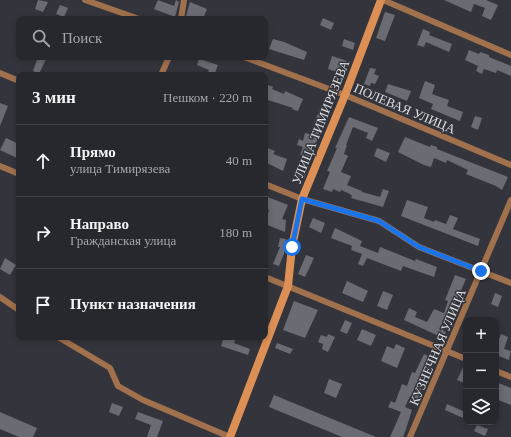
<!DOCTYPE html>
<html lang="ru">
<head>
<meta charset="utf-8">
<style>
	:root { --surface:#27282d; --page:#333439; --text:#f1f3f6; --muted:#a4a6aa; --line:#434449 }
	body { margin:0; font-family:"Times New Roman",serif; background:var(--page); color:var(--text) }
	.controls { position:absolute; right:12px; bottom:12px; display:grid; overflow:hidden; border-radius:8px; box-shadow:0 2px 6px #0003 }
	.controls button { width:36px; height:36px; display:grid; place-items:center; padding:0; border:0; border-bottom:1px solid var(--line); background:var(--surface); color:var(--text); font:20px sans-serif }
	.stop { position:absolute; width:12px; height:12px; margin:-9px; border:3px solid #1a73e8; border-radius:50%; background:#fff }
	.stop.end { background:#1a73e8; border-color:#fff; box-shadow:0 1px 4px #0008 }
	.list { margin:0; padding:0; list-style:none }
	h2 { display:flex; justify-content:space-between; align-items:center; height:52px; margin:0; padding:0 16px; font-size:17px }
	h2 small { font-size:13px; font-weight:400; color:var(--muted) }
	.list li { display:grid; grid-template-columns:26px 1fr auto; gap:12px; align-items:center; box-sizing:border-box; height:72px; padding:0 16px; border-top:1px solid var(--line) }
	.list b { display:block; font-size:15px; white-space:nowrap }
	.list p { margin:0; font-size:13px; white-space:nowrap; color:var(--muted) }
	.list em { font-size:13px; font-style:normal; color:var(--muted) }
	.icon { flex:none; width:22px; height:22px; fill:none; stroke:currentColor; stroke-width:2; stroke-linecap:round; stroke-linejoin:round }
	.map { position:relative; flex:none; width:511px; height:437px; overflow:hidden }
	.search { position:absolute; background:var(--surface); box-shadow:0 2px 6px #0003; left:16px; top:16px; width:252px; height:44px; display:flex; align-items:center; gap:10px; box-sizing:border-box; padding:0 14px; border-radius:8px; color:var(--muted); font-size:15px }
	.panel { position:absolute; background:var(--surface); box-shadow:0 2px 6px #0003; left:16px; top:72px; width:252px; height:268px; border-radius:8px }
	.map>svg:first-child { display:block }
	.building { fill:#6a6b73 }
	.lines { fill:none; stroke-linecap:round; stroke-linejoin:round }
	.minor { stroke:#a1714d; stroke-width:6 }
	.secondary { stroke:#dd9055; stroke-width:8 }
	.route { stroke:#1a73e8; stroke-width:5 }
	.labels { text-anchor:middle; stroke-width:3; stroke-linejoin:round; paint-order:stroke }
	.street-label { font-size:13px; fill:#dedfe3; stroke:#34353c }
</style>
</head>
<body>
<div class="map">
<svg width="511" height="437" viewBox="0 0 511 437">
	<rect width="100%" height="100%" fill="#34353c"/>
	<!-- building -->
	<path class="building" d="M38,0l10,2 -5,10 -8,-3z
		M158,0l16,6 2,-6 3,2 -4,15 -21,-8z
		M444,0h42l12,5 -7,15 -9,-4 3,-8 -11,-4 -3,8z
		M190,2l17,7 -4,10h-10l-7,-3z
		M60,5l8,3 -4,9 -8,-3z
		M385,12l10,3 -10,26 -9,-3z
		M323,18l11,5 -3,7 -11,-5z
		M423,29l7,3 -1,3 23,9 -3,8 -23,-10 -2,5 -7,-2z
		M273,39l11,3 23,10 -3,8 -35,-11z
		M344,39l11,4 -2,7 -11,-4z
		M469,50l10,4 1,-2 9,3v2l22,9v10l-14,-6 -1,3 -12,-4 -2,5 -6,-3 2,-5 -13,-6z
		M332,56l15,5 -4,13 -15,-5z
		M38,57l8,2 -7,15 -6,-3z
		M199,59l19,6 -4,10 -6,-2 1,-3 -12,-5z
		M370,68l6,1 -2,5 5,2 -4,8 -4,-1 -1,3 -6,-2z
		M425,81l10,4 -3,9 17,6 -2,6 16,6 -3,9 -29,-12 2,-5 -14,-6z
		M388,84l23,7 -4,10 -22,-9z
		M268,85l5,2 -1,2 12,5 1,-3 18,8 -5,12 -6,-2 1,-1 -28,-9v-7z
		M0,103l8,3 -8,20z
		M321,106l7,2 -24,71 -6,-3 7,-20 -5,-1 3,-8 -6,-2 2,-6 4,2 2,-8 5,1z
		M475,116l7,2 -4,12 -7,-3z
		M349,117l29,11 -6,13 -6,-3 2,-5 -15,-6 -7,18h1l-3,9 4,2 -7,16 10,4 -4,9 15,6v1l18,5 3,-8 6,2 -6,16 -32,-9 1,-2 -2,-2 -9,-4 -1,2 -7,-3 -1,3 -9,-3 7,-17 -3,-1 10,-23h-2z
		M405,137l25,10 1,-2 6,2v2l71,28 -6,13 -6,-4 -30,-12 2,-4 -21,-10 -1,3 -12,-5 -3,9 -7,-2 -26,-13z
		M6,138l13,6v15l-19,-9z
		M265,147l10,4 -2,3 14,5 -4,12 -18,-9z
		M377,148l13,5 -4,9 -12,-6z
		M265,196l23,9 -6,14 4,1 -1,12 -20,-8 4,-14 -4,-2z
		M407,200l21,7 -4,11 10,4 1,-2 11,4 4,-9 8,3 -5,11 27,10 -2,7 -77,-30z
		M313,218l12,5 -4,10 -12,-6z
		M335,228l27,13 -2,5 18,7 2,-6 35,14 1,-2 21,8 -3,10 -31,-11 -2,5 -34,-13 -4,8 -5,-2 4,-10 -11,-4 1,-4 -21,-8z
		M280,238l6,1 -2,15 -5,12 -6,-2 7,-17h-2z
		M306,255l8,3 -9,19 -7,-3z
		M5,258l11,7 -6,10 -10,-6z
		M455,275l11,4 -23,52 3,1 -3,6 -39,-18 5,-12 8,4 -2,5 12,5 7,-13 10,4 4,-12 -3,-1z
		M347,281l21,10 -5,11 -21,-9z
		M383,291l10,4 -6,15 -10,-4z
		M495,293l7,3 -4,11 -7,-3z
		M294,301l24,9 -13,28 -22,-8z
		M345,320l7,3 -5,11 -7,-3z
		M362,329l14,6 -5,11 -14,-6z
		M328,334l7,3 -7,15 -6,-3 1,-5 -5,-2 3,-7 6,2z
		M501,334l7,3 -4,12 7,2 -2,9 -13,-5v-8z
		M224,337h12l-2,6 16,6 -2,6 -27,-9z
		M277,343l16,6 -3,5 -15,-6z
		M396,344l9,4 -8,20 -16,-7 6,-15 7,3z
		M424,354l11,5 -5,10 -2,-1 -10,31 -8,-3 -5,11 7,3 -6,19 -3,8h-13l11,-25 -13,-5 3,-6 4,2 7,-19 5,2 5,-14 3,1z
		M465,363l1,16 -2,4 -7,-3z
		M329,379l13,5 -6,14 -12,-5z
		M496,382l15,6v17l-15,-6z
		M274,395l102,42h-34l-73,-30z
		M112,403l11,4 -4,9 -10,-4z
		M447,404l18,8 -2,6 -18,-8z
		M0,412l37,16 -4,9h-14l-19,-8z
		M138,412l25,9 -6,16h-10l4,-12 -16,-6z
		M477,425l11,4 -3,7 -11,-5z"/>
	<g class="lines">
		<!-- minor -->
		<path class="minor" d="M85,0l54,19
			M383,0l128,55
			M181,19l3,-19
			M244,57l101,38 166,70
			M0,73l19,8
			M161,75l8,-18
			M0,166l19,8
			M265,184l37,15 77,22 40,26 92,36
			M265,277l201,82
			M0,297l19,13
			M58,337l52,31 8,18 25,14 87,37
			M496,371l15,6
			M410,437l101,-237"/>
		<!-- secondary -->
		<path class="secondary" d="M230,437l58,-151 4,-39 10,-48 43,-104 36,-95"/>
	</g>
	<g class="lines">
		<!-- route -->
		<path class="route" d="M292,247l10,-48 77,22 40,26 62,24"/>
	</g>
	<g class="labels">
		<!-- street labels -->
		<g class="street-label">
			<text transform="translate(405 108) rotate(23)" y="5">ПОЛЕВАЯ УЛИЦА</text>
			<text transform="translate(320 122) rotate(-68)" y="5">УЛИЦА ТИМИРЯЗЕВА</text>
			<text transform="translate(437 347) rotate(-67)" y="5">КУЗНЕЧНАЯ УЛИЦА</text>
		</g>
	</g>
</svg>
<div class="controls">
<button>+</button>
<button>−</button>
<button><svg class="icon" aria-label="layers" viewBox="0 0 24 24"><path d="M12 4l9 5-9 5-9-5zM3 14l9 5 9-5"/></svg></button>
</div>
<div class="stop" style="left:292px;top:247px"></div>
<div class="stop end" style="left:481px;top:271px"></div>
<div class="search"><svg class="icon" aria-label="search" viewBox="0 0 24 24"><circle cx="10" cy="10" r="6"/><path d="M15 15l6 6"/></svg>Поиск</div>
<section class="panel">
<h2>3 мин<small>Пешком · 220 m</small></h2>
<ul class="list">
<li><svg class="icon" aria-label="ahead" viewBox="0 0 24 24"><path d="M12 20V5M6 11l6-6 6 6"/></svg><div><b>Прямо</b><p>улица Тимирязева</p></div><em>40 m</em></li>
<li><svg class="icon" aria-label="right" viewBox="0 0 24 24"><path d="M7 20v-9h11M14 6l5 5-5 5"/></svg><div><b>Направо</b><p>Гражданская улица</p></div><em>180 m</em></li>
<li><svg class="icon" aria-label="arrive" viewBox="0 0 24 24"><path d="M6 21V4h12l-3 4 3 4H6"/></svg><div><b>Пункт назначения</b></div></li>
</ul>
</section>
</div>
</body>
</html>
